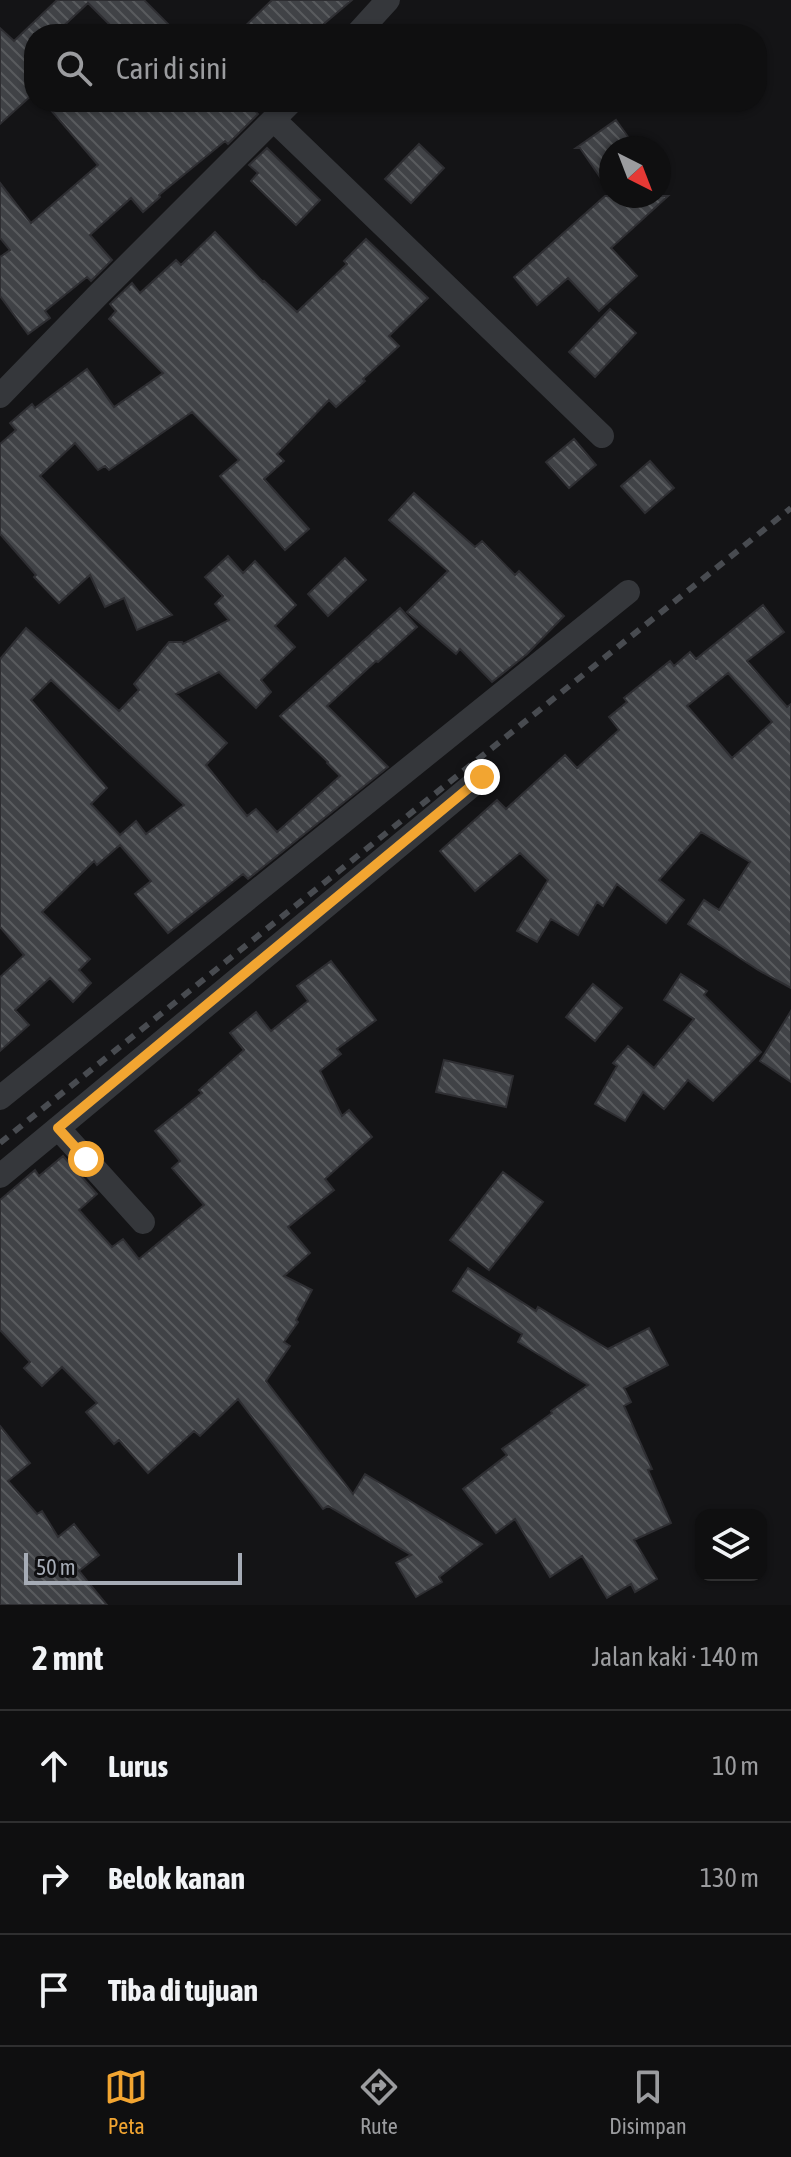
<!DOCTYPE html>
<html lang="id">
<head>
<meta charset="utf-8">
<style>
	:root { --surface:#0f0f10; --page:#1d1d1e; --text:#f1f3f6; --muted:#9b9c9f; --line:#2f2f30; --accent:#f2a531 }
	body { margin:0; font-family:"Asap Condensed",sans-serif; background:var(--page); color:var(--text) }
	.controls { position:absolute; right:24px; bottom:24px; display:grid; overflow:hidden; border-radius:16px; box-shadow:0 2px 6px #0004 }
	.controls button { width:72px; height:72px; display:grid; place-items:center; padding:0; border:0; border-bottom:2px solid var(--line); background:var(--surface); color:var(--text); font:40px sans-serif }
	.compass { position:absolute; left:599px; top:136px; width:72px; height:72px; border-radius:50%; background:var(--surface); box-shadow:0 2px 6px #0004; rotate:138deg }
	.scale { position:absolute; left:24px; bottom:20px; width:218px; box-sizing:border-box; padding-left:8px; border:4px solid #a6acb6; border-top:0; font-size:22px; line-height:28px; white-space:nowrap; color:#a6acb6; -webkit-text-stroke:6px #0f0f11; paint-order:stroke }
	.stop { position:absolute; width:24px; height:24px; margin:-18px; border:6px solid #f2a531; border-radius:50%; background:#fff }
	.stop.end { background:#f2a531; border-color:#fff; box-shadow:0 2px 8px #0008 }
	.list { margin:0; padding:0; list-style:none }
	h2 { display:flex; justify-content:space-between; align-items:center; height:104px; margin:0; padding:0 32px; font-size:34px }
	h2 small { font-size:26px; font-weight:400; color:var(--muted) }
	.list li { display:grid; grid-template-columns:52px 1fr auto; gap:24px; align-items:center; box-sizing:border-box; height:112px; padding:0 32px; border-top:2px solid var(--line) }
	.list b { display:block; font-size:30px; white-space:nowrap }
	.list em { font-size:26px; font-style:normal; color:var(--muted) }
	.icon { flex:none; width:44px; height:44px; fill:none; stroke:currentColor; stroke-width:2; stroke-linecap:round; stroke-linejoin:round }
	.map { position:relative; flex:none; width:791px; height:1605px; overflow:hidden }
	.search { position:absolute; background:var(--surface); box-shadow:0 2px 6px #0004; left:24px; right:24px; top:24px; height:88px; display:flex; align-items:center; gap:20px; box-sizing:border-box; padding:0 28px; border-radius:32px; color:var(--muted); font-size:30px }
	.sheet { height:440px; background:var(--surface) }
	nav { display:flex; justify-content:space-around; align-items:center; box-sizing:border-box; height:112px; border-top:2px solid var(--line); background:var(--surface); font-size:22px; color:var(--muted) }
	nav a { display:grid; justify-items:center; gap:4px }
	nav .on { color:var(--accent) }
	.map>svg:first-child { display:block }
	.building { fill:url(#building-back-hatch); stroke:#2e2e32; stroke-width:2; fill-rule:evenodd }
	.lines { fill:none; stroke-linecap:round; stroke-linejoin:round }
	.minor { stroke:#35373b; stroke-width:24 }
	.rail { stroke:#484b50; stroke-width:6; stroke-dasharray:10 8; stroke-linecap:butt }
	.route { stroke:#f2a531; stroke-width:10 }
</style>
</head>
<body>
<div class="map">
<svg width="791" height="1605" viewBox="0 0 791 1605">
	<defs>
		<pattern id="building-back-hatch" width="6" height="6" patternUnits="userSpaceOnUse" patternTransform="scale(2)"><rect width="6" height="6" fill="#404246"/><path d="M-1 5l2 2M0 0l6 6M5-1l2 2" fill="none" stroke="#595b5e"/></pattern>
	</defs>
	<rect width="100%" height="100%" fill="#141416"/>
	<!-- building -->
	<path class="building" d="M57,0h87l34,34h-59l-31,-31 -33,31h-21v59l-34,31v-96l14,13z
		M272,0h80l-40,34h-75z
		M44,102h202l12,12 -30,30 -3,-3 -66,54 1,2 -17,15 -12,-14 -41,37 22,25 -21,21 -4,-4 -42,34 5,7 -22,16 -28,-38v-39l10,-7 -10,-12v-55l31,40 67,-58z
		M616,120l20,28h-25v45l-31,-45h-4z
		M419,144l25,24 -33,35 -26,-24z
		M267,148l53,52 -24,25 -45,-44 7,-8 -9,-8z
		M605,196h63l-57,52 26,28 -38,35 -31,-33 -31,27 -23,-28z
		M215,232l48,50 1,-1 33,31 50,-48 -3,-3 22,-22 62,59 -39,38 10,10 -36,33 2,2 -29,26 -7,-7 -52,54 7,7 -20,18 45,50 -24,21 -65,-74 19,-16 -47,-48 -83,58 -4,-4 -7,4 -23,-27 -35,33 132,139 -35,15 -13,-32 -19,9 -15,-32 -31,28 -25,-26 2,-2 -36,-41v-90l16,-14 -6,-7 22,-19 3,4 52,-39 27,38 49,-34 -54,-54 7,-8 -6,-7 22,-21 8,10 36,-33 5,5z
		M610,309l26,24 -41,44 -26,-25z
		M574,439l22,26 -27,23 -23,-26z
		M650,461l24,27 -29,25 -24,-27z
		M414,493l61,54 7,-6 33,34 4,-4 45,45 -37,38 -35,28 -32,-33 -4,5 -49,-42 41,-41 -59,-51z
		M228,556l15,17 12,-12 41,44 -21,21 20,21 -34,33 10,12 -15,16 -37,-36 -43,22 51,49 -21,22 41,51 9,-7 21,23 63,-56 -13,-13 1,-1 -48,-46 120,-108 17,19 -39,35 -2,-1 -49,45 61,61 -140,112 -5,-5 -75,59 -33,-39 16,-13 -31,-36 -23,20 -3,-4 -52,51 48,47 -11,11 12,13 -18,19 -23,-24 -35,32 14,15 -29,26v-74l24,-22 -24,-28v-268l26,-31 93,83 20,-21 -5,-6 35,-42h13l1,2 46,-24 -14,-16 8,-8 -18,-19zM51,680l133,125 -38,29 -10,-13 -16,14 -29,-31 16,-16 -76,-88z
		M345,558l21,22 -38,36 -20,-22z
		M763,605l21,27 -37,29 40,46 4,-3v284l-33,-18 -70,-46 16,-24 15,10 31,-48 -49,-30 -42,48 25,20 -18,23 -49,-39 -14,22 -6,-4 -19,33 -27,-16 -14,23 -20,-11 31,-51 -28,-27 -45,38 -35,-40 57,-51 9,9 59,-54 12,13 42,-38 -10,-13 18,-15 -3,-4 46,-37 4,5 16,-14 6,7zM728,673l44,49 -40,36 -45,-52z
		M331,961l45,59 -39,29 4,5 -21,17 22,45 7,-6 23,27 -47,42 9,11 -46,37 22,26 -26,23 28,14 -16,30 2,2 -14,20 6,4 -24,35 87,113 12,-20 117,70 -43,33 3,5 -26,15 -20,-34 15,-8 -83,-49 -5,3 -85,-110 -38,37 -6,-5 -46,42 -29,-33 -5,4 -28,-32 11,-9 -35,-36 -20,19 -18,-18 6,-6 -30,-32v-130l35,-30 4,6 24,-20 34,38 -18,16 33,37 11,-8 16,20 65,-54 -32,-37 8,-7 -25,-30 47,-38 -3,-3 45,-40 -14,-17 26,-21 15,19 37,-30 -11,-15z
		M681,974l26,17 -3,4 57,57 -48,49 -25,-21 -24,29 -21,-17 -18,29 -30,-17 22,-38 -4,-3 15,-17 26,22 40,-49 -30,-19z
		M593,984l29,24 -27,33 -29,-24z
		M791,1011v71l-31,-21z
		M444,1060l69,16 -7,31 -70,-15z
		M503,1172l40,30 -54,68 -39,-30z
		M468,1268l68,43 2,-4 70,42 41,-21 19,37 -44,23 7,14 -7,4 28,63 -4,1 23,53 -37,17 23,39 -22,13 -4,-8 -24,14 -25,-42 -32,21 -35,-58 -19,14 -33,-44 44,-34 -5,-6 50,-36 -1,-2 37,-26 -70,-43 4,-8 -69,-43z
		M0,1426l30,37 -22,18 29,33 5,-3 16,26 16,-13 25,31 -20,16 28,34h-107z"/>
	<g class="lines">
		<!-- minor -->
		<path class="minor" d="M357,34l31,-34
			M274,120l328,316
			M0,396l96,-99 195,-195
			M0,1098l628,-506
			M58,1128l85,94
			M0,1176l482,-399"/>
		<!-- rail -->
		<path class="rail" d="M0,1143l791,-635"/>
	</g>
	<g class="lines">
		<!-- route -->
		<path class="route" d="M86,1159l-28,-31 424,-351"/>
	</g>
</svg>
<div class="controls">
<button><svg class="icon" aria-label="layers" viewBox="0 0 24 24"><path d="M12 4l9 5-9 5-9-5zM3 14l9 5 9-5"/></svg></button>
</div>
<svg class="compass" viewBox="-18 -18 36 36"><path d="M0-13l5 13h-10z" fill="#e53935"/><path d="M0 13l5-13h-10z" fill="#9b9c9f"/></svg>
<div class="scale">50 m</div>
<div class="stop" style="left:86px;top:1159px"></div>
<div class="stop end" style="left:482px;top:777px"></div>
<div class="search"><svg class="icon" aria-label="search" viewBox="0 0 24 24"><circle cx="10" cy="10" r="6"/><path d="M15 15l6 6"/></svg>Cari di sini</div>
</div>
<section class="sheet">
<h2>2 mnt<small>Jalan kaki · 140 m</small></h2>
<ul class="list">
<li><svg class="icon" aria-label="ahead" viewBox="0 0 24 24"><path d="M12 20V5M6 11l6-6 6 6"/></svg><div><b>Lurus</b></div><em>10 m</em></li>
<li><svg class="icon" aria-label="right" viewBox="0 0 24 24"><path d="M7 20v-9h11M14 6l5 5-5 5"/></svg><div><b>Belok kanan</b></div><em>130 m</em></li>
<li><svg class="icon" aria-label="arrive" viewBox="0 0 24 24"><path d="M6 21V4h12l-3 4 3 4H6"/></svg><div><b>Tiba di tujuan</b></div></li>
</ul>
</section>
<nav>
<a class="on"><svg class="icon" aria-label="map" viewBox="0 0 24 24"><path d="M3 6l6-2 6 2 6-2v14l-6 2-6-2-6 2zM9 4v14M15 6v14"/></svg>Peta</a>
<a><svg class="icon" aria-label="directions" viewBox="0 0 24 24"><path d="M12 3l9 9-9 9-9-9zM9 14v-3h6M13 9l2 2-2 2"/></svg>Rute</a>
<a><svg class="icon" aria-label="saved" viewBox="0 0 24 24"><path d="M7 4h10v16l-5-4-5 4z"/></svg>Disimpan</a>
</nav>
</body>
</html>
